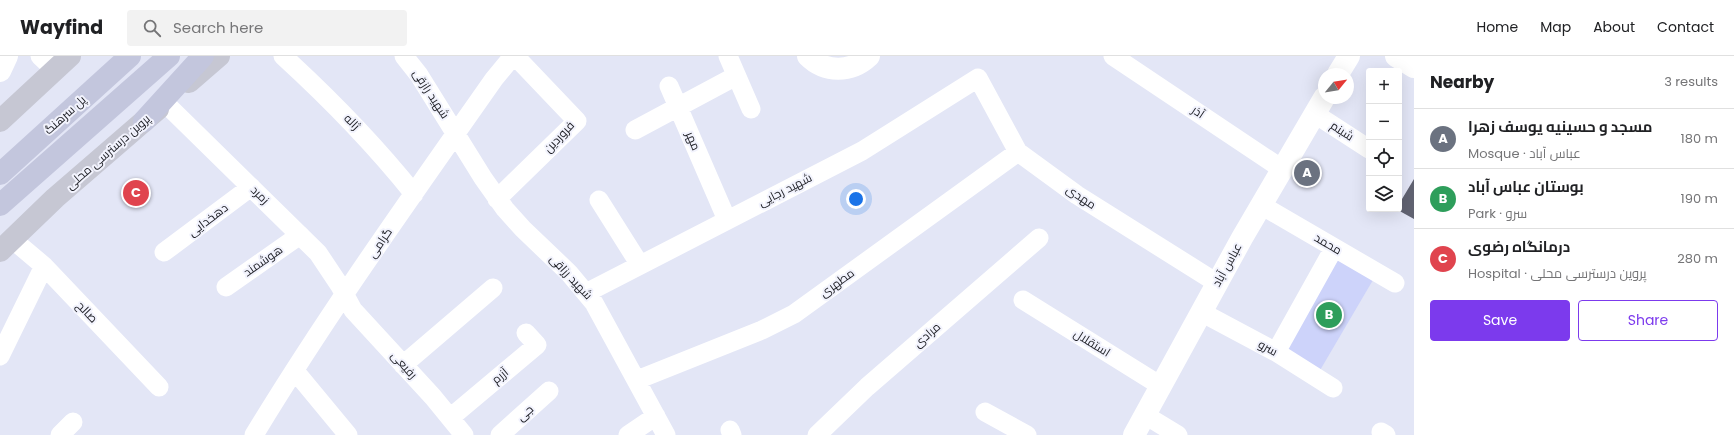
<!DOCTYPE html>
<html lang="en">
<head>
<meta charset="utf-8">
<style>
	:root { --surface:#fff; --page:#f2f2f2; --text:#202124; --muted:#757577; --line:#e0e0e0; --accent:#7c3aed }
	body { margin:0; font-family:Poppins,Cairo,sans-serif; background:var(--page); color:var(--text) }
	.controls { position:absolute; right:12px; top:12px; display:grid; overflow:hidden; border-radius:4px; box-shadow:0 4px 16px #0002 }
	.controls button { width:36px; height:36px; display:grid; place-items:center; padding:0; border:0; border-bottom:1px solid var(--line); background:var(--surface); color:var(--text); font:20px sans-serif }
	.compass { position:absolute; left:1318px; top:12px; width:36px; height:36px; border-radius:50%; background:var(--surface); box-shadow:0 4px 16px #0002; rotate:60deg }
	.you { position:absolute; left:856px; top:143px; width:14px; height:14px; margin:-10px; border:3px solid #fff; border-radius:50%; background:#1a73e8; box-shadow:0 0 0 6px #1a73e833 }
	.badge { display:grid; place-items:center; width:26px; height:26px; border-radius:50%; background:var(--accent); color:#fff; font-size:13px; font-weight:700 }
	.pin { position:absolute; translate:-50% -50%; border:2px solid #fff; box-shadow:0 1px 4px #0006 }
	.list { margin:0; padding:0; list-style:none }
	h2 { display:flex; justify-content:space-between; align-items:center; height:52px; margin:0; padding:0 16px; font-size:17px }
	h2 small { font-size:13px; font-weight:400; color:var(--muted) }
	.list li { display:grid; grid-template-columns:26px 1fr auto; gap:12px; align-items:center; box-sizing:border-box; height:60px; padding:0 16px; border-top:1px solid var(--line) }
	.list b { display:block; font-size:15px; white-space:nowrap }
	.list p { margin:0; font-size:13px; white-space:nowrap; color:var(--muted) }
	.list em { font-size:13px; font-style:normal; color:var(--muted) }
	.actions { display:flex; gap:8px; padding:12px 16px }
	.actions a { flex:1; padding:9px 0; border:1px solid var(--accent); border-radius:4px; text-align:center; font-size:14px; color:var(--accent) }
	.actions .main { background:var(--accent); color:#fff }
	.icon { flex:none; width:22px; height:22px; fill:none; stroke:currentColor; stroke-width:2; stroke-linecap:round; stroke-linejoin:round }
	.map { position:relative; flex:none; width:1414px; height:379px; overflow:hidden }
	header { display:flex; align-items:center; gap:24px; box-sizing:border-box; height:56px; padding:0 20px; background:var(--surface); border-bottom:1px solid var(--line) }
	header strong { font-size:19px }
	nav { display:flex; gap:22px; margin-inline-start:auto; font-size:14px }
	.search { width:280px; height:36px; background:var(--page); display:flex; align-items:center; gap:10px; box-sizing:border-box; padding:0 14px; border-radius:4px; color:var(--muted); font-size:15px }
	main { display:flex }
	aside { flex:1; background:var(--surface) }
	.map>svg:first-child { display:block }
	.green { fill:#cdd3fa }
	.building { fill:#616372 }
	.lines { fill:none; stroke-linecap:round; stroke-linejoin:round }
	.minor { stroke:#fff; stroke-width:19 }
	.tertiary { stroke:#fff; stroke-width:22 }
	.secondary { stroke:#c6c7d3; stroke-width:22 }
	.primary { stroke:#c3c6dd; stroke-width:22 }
	.labels { text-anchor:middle; stroke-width:4; stroke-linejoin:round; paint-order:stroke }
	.street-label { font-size:12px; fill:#1c1d23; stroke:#f2f3fd }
</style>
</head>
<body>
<header>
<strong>Wayfind</strong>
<div class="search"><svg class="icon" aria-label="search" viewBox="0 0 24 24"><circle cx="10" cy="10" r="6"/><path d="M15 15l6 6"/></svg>Search here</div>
<nav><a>Home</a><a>Map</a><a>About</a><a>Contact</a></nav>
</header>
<main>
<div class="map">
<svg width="1414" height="379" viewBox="0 0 1414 379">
	<rect width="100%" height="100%" fill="#e3e6f6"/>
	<!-- green -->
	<path class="green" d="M1338,204l35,20 -54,92 -36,-23z"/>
	<!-- building -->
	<path class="building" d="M1414,123v40l-18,-10h3v-5z"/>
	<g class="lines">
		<!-- minor -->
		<path class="minor" d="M40,0l15,14
			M283,0c47,43 91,88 131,138
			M404,0l15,19 64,103 22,31 18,20 46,44 25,30 72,132
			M728,0l23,53
			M1113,0l169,113
			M669,30l58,134
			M165,47l153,150 22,33 13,24 80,87 31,38
			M1315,58l54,35
			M635,74l101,-54
			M497,143l80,-78 -62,-65
			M599,144l41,65
			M1261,149l134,78
			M12,183l32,27 115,121
			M164,196l87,-65
			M226,231l74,-52
			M586,237l276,-142 116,-73 40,74 59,43 140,88
			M1023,244l138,86
			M1201,256l75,40 57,36
			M1276,296l58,-104
			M0,300l44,-90
			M403,309l90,-77
			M295,315l53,64
			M637,324l125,-50 32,-16 224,-162
			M985,356l42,23
			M1145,359l33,20
			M450,362l87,-73 -11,-12
			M730,374l2,5
			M1381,376l5,3
			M60,379l13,-13
			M254,379c74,-122 158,-239 240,-356l19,-23
			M500,379l49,-44
			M628,379l28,-19
			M817,379l50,-48 172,-149"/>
		<!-- tertiary -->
		<path class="tertiary" d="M808,0c17,17 43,17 61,0
			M1396,0l18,11
			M0,15l7,-15
			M1338,18l11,-18
			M1134,379l108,-197 82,-140"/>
		<!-- secondary -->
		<path class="secondary" d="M189,26l30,-26
			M0,65l70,-65
			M0,195l55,-53 103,-89"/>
		<!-- primary -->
		<path class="primary" d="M144,65l59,-65
			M0,118l130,-118
			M0,149l169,-149"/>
	</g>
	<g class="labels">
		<!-- street labels -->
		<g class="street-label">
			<text transform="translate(431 38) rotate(57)" y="4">شهید رازقی</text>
			<text transform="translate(1198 56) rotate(34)" y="4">آذر</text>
			<text transform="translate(65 59) rotate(-42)" y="4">پل سرهنگ</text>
			<text transform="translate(352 66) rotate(45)" y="4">ژاله</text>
			<text transform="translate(1342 75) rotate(33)" y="4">شبنم</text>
			<text transform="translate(559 81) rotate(-47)" y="4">فروردین</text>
			<text transform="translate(693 85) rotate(67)" y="4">مهر</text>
			<text transform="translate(108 96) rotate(-41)" y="4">پروین درسترسی محلی</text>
			<text transform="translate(785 134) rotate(-27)" y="4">شهید رجایی</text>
			<text transform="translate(260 139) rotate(45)" y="4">زمرد</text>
			<text transform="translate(1081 141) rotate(34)" y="4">مهدی</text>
			<text transform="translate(208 164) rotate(-37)" y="4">دهخدایی</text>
			<text transform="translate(380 187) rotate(-56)" y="4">گرامی</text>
			<text transform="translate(1328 188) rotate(30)" y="4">محمد</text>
			<text transform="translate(263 205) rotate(-35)" y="4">هوشمند</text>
			<text transform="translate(1227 209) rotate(-61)" y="4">عباس آباد</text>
			<text transform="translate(571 221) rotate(47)" y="4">شهید رزاقی</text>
			<text transform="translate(837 227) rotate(-36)" y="4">مطهری</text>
			<text transform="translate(87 256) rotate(46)" y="4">صالح</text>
			<text transform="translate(927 279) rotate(-41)" y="4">مرادی</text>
			<text transform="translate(1092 287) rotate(32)" y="4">استقلال</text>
			<text transform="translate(1268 292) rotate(29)" y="4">سرو</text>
			<text transform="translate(404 309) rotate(48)" y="4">رفیعی</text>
			<text transform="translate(500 320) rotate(-40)" y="4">آزرم</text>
			<text transform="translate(525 357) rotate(-42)" y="4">جی</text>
		</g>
	</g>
</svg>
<div class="controls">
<button>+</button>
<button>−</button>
<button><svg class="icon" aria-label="locate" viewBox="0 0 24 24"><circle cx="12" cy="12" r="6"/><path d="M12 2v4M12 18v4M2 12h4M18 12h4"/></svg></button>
<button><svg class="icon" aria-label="layers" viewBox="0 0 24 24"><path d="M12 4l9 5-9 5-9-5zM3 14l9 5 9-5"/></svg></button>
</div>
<svg class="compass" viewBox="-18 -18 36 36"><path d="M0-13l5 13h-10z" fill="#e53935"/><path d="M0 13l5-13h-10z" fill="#757577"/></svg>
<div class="you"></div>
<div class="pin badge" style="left:1307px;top:117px;background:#6b7280">A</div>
<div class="pin badge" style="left:1329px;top:259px;background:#2e9e5b">B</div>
<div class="pin badge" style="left:136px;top:137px;background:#e0444e">C</div>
</div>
<aside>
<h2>Nearby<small>3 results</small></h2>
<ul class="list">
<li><span class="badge" style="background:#6b7280">A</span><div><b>مسجد و حسینیه یوسف زهرا</b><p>Mosque · عباس آباد</p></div><em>180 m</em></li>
<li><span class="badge" style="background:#2e9e5b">B</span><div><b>بوستان عباس آباد</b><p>Park · سرو</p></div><em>190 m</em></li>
<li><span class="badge" style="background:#e0444e">C</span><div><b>درمانگاه رضوی</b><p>Hospital · پروین درسترسی محلی</p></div><em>280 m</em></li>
</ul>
<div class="actions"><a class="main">Save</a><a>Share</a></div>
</aside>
</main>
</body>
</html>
